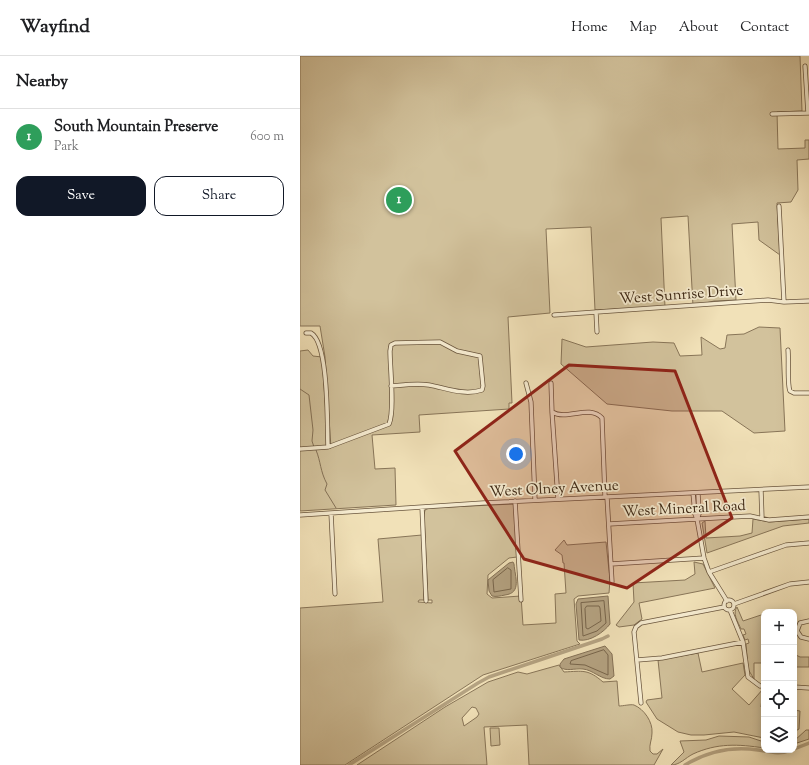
<!DOCTYPE html>
<html lang="en">
<head>
<meta charset="utf-8">
<style>
	:root { --surface:#fff; --page:#f6f6f6; --text:#202124; --muted:#757577; --line:#e0e0e0; --accent:#111827 }
	body { margin:0; font-family:"Sorts Mill Goudy",serif; background:var(--page); color:var(--text) }
	.controls { position:absolute; right:12px; bottom:12px; display:grid; overflow:hidden; border-radius:8px; box-shadow:0 2px 10px #0003 }
	.controls button { width:36px; height:36px; display:grid; place-items:center; padding:0; border:0; border-bottom:1px solid var(--line); background:var(--surface); color:var(--text); font:20px sans-serif }
	.you { position:absolute; left:216px; top:398px; width:14px; height:14px; margin:-10px; border:3px solid #fff; border-radius:50%; background:#1a73e8; box-shadow:0 0 0 6px #1a73e833 }
	.badge { display:grid; place-items:center; width:26px; height:26px; border-radius:50%; background:var(--accent); color:#fff; font-size:13px; font-weight:700 }
	.pin { position:absolute; translate:-50% -50%; border:2px solid #fff; box-shadow:0 1px 4px #0006 }
	.list { margin:0; padding:0; list-style:none }
	h2 { display:flex; justify-content:space-between; align-items:center; height:52px; margin:0; padding:0 16px; font-size:17px }
	h2 small { font-size:13px; font-weight:400; color:var(--muted) }
	.list li { display:grid; grid-template-columns:26px 1fr auto; gap:12px; align-items:center; box-sizing:border-box; height:56px; padding:0 16px; border-top:1px solid var(--line) }
	.list b { display:block; font-size:15px; white-space:nowrap }
	.list p { margin:0; font-size:13px; white-space:nowrap; color:var(--muted) }
	.list em { font-size:13px; font-style:normal; color:var(--muted) }
	.actions { display:flex; gap:8px; padding:12px 16px }
	.actions a { flex:1; padding:9px 0; border:1px solid var(--accent); border-radius:12px; text-align:center; font-size:14px; color:var(--accent) }
	.actions .main { background:var(--accent); color:#fff }
	.icon { flex:none; width:22px; height:22px; fill:none; stroke:currentColor; stroke-width:2; stroke-linecap:round; stroke-linejoin:round }
	.map { position:relative; flex:none; width:509px; height:709px; overflow:hidden }
	header { display:flex; align-items:center; gap:24px; box-sizing:border-box; height:56px; padding:0 20px; background:var(--surface); border-bottom:1px solid var(--line) }
	header strong { font-size:19px }
	nav { display:flex; gap:22px; margin-inline-start:auto; font-size:14px }
	main { display:flex }
	aside { flex:1; background:var(--surface) }
	.map>svg:first-child { display:block }
	.green { fill:#d2c29c; stroke:#887558; fill-rule:evenodd }
	.water { fill:#b4a281; stroke:#847156 }
	.lines { fill:none; stroke-linecap:round; stroke-linejoin:round }
	.shore { stroke:#78654b; stroke-width:1 }
	.stream { stroke:#847156; stroke-width:1 }
	.canal { stroke:#b4a281; stroke-width:3.5 }
	.minor-casing { stroke:#6a563e; stroke-width:5 }
	.minor { stroke:#f6ecd1; stroke-width:3.5 }
	.marked { fill:#8f2418; fill-opacity:0.2; stroke:#8f2418; stroke-width:3; stroke-linejoin:round }
	.labels { text-anchor:middle; stroke-width:3.5; stroke-linejoin:round; paint-order:stroke }
	.street-label { font-size:15px; fill:#3d2815; stroke:#f6ecd1 }
</style>
</head>
<body>
<header>
<strong>Wayfind</strong>
<nav><a>Home</a><a>Map</a><a>About</a><a>Contact</a></nav>
</header>
<main>
<aside>
<h2>Nearby<small></small></h2>
<ul class="list">
<li><span class="badge" style="background:#2e9e5b">1</span><div><b>South Mountain Preserve</b><p>Park</p></div><em>600 m</em></li>
</ul>
<div class="actions"><a class="main">Save</a><a>Share</a></div>
</aside>
<div class="map">
<svg width="509" height="709" viewBox="0 0 509 709">
	<rect width="100%" height="100%" fill="#f1e1b8"/>
	<filter id="stains"><feTurbulence type="fractalNoise" baseFrequency=".005" numOctaves="4"/><feColorMatrix values="0 0 0 0 .2 0 0 0 0 .09 0 0 0 0 .02 0 0 0 .5 -.17"/></filter>
	<radialGradient id="worn" r=".72"><stop offset=".6" stop-color="#630" stop-opacity="0"/><stop offset="1" stop-color="#630" stop-opacity=".3"/></radialGradient>
	<!-- green -->
	<path class="green" d="M0,0h500l2,55 -25,1 1,37 27,-1v-8h4v19l-12,1 1,30 -7,12 -14,1 3,52 -21,-15 -1,-18 -26,2 4,76 -22,1 -21,5 -5,-90 -27,2 4,89 -70,3 -4,-83 -45,2 4,84 -42,4 4,86h-3v6l-90,6 1,17 -48,3 3,34 20,-1 1,37 -96,6v-61l31,-2 -6,-91 -5,-31h-20z
		M459,271l21,1 5,103 -31,2 -32,-22h-50l-65,-7 -46,-40 1,-25 24,8 67,-5 21,1 6,13 22,-1 -1,-18 19,12 5,-1 2,-13 17,-1z
		M8,294l5,6 9,1 6,86 -1,3 -27,2v-97z
		M213,448l2,4 2,49 -8,1 -21,17 -1,19 5,4 29,-2 2,29 33,-2 -1,-29 11,-1 -2,-30h-1l-1,-8 -7,-5 9,-10 3,5 39,-3 4,38 -1,13 -31,3 -4,3 3,42 3,3 -97,31 -138,90h-45v-157l83,-6 -5,-63 44,-4 2,65h-5l-1,2 14,1v-3h-4l-4,-85 1,-5 4,-2z
		M453,463l17,3 39,-3v4l-26,3 -76,27 -5,-30 3,-2 1,17 34,-2 12,-3z
		M394,506l9,2 12,24 -76,15 3,16 -8,6 -15,2 -3,-2 18,-23 -1,-19 52,-3 10,-6z
		M437,551l6,14 21,-7v49h-10v16l-6,-10 -2,-25 3,-1 -1,-4 -3,1 -2,-5 3,-1 -2,-5h-3c-3,-7 -9,-16 -4,-22z
		M398,597l4,19 41,-9 2,12 -13,14 17,16 14,-16 -2,18 3,1v30l-30,-6 -30,3h-13l-13,-3 -21,-13 -11,-17 1,-2 15,-2 -4,-38z
		M494,598l6,3h9v10h-15z
		M259,609l5,7c19,-1 24,-3 39,10l14,-1 2,25c4,0 12,-2 15,-1 10,4 19,17 18,28 0,7 -3,11 -2,18l3,3h4l6,-5 -9,16h-125l-2,-40 -43,2 3,38h-130l88,-58 43,-25 30,-10 9,2zM172,651l4,1 3,6 -2,3 -13,9 -2,-8z
		M494,654l6,1 -1,18 -5,3z
		M190,672h9l1,17 -9,1z
		M506,674h3v9l-15,5v-3z
		M419,680l30,1 15,5v6c-26,-4 -47,-5 -71,6 -8,4 -13,11 -22,11l13,-13 -4,-11 26,-1z"/>
	<!-- water -->
	<path class="water" d="M213,506l1,2c1,13 8,29 -9,31 -5,1 -9,2 -13,1l-3,-5 -1,-11 21,-17z
		M308,540l2,28c-6,8 -20,18 -31,16l-3,-36 2,-5z
		M305,590l7,8 2,22 -4,3c-10,0 -17,-9 -27,-10 -8,-1 -17,3 -23,-2v-3l4,-5z"/>
	<g class="lines">
		<!-- shore -->
		<path class="shore" d="M208,512l3,2v19l-17,3 -1,-12z
			M304,545l2,22 -9,8 -14,5 -2,-33z
			M287,550h12l1,2 1,13 -13,8 -2,-1 -1,-19z
			M304,594l4,5v20l-23,-10 -15,-1 1,-3z"/>
		<!-- stream -->
		<path class="stream" d="M0,333l9,6 4,35 -1,11 2,6
			M16,394c5,12 4,21 11,34l-2,6 11,18"/>
		<!-- canal -->
		<path class="canal" d="M494,693l15,-6
			M49,709l129,-82 11,-6 113,-38 6,-3
			M385,709c23,-14 46,-19 73,-15 12,2 22,5 34,0"/>
		<!-- minor casing -->
		<g class="minor-casing">
			<path id="minor" d="M505,10l3,47
				M472,58l37,-1
				M479,150l5,96
				M296,256l1,20
				M254,259l214,-15 16,2 25,-1
				M6,277h5c18,10 16,92 17,114
				M488,294c1,10 -1,35 2,41l4,2h15
				M226,327l5,19 4,98
				M251,327l1,29c15,9 37,-8 50,6l3,79
				M252,356l6,87
				M0,393l28,-2 61,-23c6,-13 1,-56 1,-73l1,-6 4,-2 45,-1 17,9 23,5 3,30 -1,4c-18,6 -36,-2 -53,-5 -12,-2 -26,0 -38,1
				M461,434l1,28
				M393,437l2,21 2,5 7,39 5,14 18,29
				M307,441l5,85
				M215,445l6,99
				M122,451l4,94
				M31,457l4,81
				M0,459l183,-12 326,-16
				M397,463l2,-5 -1,-21
				M309,468l141,-8 19,4 40,-3
				M311,508l93,-6
				M409,516l77,-27 23,-2
				M424 549a5 5 0 1 1 10 0a5 5 0 1 1-10 0Z
				M434,548l56,-20 19,-2
				M430,554l13,32 5,35 12,9h4
				M509,565l-9,2 -3,8 4,6 8,2
				M337,604l25,-2 81,-16
				M494,631l15,1
				M341,647l-7,-71 2,-5 5,-4 83,-16"/>
		</g>
		<!-- minor -->
		<use href="#minor" class="minor"/>
	</g>
	<!-- marked area -->
	<path class="marked" d="M269,309l106,6 57,147 -105,70 -103,-29 -69,-108z"/>
	<g class="labels">
		<!-- street labels -->
		<g class="street-label">
			<text transform="translate(381 238) rotate(-4)" y="5">West Sunrise Drive</text>
			<text transform="translate(254 432) rotate(-3)" y="5">West Olney Avenue</text>
			<text transform="translate(384 452) rotate(-3)" y="5">West Mineral Road</text>
		</g>
	</g>
	<rect width="100%" height="100%" filter="url(#stains)"/>
	<rect width="100%" height="100%" fill="url(#worn)"/>
</svg>
<div class="controls">
<button>+</button>
<button>−</button>
<button><svg class="icon" aria-label="locate" viewBox="0 0 24 24"><circle cx="12" cy="12" r="6"/><path d="M12 2v4M12 18v4M2 12h4M18 12h4"/></svg></button>
<button><svg class="icon" aria-label="layers" viewBox="0 0 24 24"><path d="M12 4l9 5-9 5-9-5zM3 14l9 5 9-5"/></svg></button>
</div>
<div class="you"></div>
<div class="pin badge" style="left:99px;top:144px;background:#2e9e5b">1</div>
</div>
</main>
</body>
</html>
